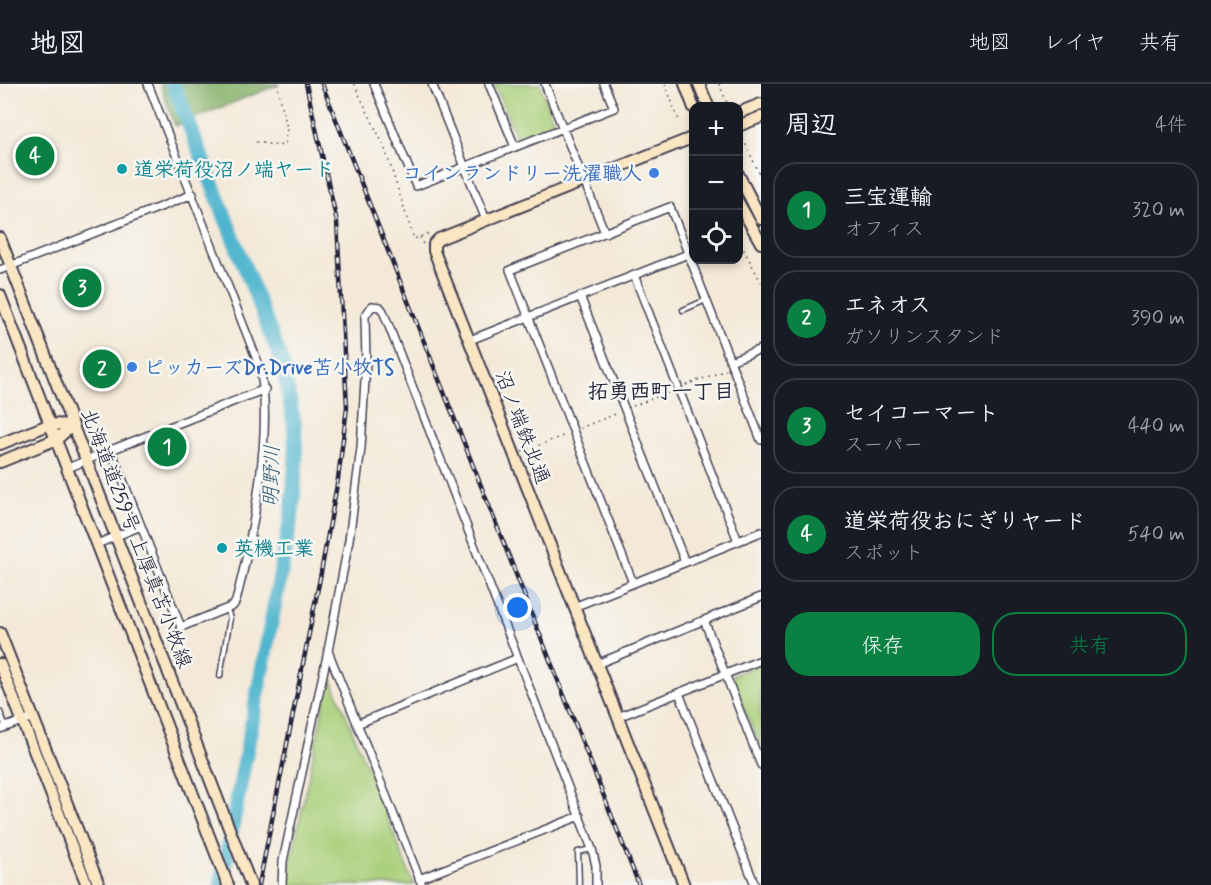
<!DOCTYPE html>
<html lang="ja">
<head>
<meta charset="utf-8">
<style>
	:root { --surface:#171b24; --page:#242831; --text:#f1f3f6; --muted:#9ea1a6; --line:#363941; --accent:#0b8043 }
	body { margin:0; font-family:Mynerve,"Klee One",sans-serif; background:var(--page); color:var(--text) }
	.controls { position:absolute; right:18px; top:18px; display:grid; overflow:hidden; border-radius:12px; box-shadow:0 3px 9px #0003 }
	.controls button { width:54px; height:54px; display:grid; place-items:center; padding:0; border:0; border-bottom:2px solid var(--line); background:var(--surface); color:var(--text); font:30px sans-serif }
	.you { position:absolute; left:518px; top:524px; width:21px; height:21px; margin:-15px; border:4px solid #fff; border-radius:50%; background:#1a73e8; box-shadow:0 0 0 9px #1a73e833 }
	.badge { display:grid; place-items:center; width:39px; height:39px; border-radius:50%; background:var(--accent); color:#fff; font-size:20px; font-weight:700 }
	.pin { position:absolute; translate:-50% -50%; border:3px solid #fff; box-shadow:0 2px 6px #0006 }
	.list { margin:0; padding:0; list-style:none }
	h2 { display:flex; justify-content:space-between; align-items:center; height:78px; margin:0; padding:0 24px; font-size:26px }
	h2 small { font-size:20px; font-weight:400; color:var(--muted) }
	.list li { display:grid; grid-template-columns:39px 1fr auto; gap:18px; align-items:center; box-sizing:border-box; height:96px; margin:0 12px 12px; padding:0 12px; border:2px solid var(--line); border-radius:24px }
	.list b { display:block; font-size:22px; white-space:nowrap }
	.list p { margin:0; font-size:20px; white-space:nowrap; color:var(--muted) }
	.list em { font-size:20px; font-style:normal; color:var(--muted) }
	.actions { display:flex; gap:12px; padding:18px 24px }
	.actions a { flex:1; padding:14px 0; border:2px solid var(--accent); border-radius:24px; text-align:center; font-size:21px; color:var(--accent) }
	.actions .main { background:var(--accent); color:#fff }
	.icon { flex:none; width:33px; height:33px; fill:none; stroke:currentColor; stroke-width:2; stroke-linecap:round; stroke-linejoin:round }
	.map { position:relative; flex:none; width:761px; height:801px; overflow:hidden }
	header { display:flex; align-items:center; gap:36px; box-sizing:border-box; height:84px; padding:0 30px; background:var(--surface); border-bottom:2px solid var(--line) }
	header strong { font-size:28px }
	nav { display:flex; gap:33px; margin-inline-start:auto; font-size:21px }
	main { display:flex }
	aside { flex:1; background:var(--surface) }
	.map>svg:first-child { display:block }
	.green { fill:#aad07a; stroke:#66795a; stroke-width:1.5 }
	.forest { fill:#87b26a; stroke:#546a52; stroke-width:1.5 }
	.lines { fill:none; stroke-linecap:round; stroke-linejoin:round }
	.river { stroke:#4fb5ce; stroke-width:15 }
	.lane-casing { stroke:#424053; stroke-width:7 }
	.street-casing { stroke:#424053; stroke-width:10 }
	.secondary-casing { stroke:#424053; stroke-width:14 }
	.path { stroke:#424053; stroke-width:1.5; stroke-dasharray:1.5 4.5; stroke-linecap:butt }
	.lane { stroke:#fff; stroke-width:4 }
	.street { stroke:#fff; stroke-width:7 }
	.secondary { stroke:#fbe6c4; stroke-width:10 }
	.rail-casing { stroke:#22223b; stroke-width:4.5 }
	.rail { stroke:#f6f6f2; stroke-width:2; stroke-dasharray:7; stroke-linecap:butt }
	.culture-dot { fill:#0f9aa8; stroke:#f6f6f2; stroke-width:2 }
	.shop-dot { fill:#3f7fe0; stroke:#f6f6f2; stroke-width:2 }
	.labels { text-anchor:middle; stroke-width:5; stroke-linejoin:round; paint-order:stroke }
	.culture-label { font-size:20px; font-weight:bold; fill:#0d838f; stroke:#f6f6f2; text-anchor:start }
	.shop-label { font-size:20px; font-weight:bold; fill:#366cbe; stroke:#f6f6f2; text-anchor:end }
	.street-label { font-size:20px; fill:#22223b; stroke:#f6f6f2 }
	.neighbourhood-label { font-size:21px; font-weight:bold; fill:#22223b; stroke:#f6f6f2 }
	.water-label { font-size:21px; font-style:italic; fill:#345d76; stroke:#f6f6f2 }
</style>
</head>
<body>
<header>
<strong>地図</strong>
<nav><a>地図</a><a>レイヤ</a><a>共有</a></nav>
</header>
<main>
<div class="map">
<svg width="761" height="801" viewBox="0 0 761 801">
	<rect width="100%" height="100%" fill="#f6f6f2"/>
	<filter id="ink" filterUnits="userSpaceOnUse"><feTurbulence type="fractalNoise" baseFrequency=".0167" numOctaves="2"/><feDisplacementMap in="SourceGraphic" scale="12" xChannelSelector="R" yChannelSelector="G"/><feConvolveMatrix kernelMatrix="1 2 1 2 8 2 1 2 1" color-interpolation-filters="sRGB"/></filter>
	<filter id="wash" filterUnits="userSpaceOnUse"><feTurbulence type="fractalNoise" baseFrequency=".008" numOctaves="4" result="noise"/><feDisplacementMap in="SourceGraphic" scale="24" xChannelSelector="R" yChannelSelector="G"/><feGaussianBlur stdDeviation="1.35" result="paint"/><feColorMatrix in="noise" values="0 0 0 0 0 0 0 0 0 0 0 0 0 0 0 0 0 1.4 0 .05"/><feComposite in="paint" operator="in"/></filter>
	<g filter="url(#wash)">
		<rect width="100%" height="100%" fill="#f4e9d8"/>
		<!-- green -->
		<path class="green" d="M494,0h46l15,42 -34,15 -4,-2z
			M761,580v84l-29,-68 1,-5z
			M330,591l84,210h-128z"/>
		<!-- forest -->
		<path class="forest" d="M160,0h120l-105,42z"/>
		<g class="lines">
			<!-- river -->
			<path class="river" d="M173,0l109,278 12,61 2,34 -4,56 -71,372"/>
		</g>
	</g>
	<g filter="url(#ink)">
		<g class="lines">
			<!-- lane casing -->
			<g class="lane-casing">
				<path id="lane" d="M683,226l23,-10
					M220,592l10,-58 -3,-8
					M0,628l6,15
					M579,801l-1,-33 14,-3"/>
			</g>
			<!-- street casing -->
			<g class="street-casing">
				<path id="street" d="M148,0l111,281c16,61 -7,173 -23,236l-3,5 -52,21 -70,-177 154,-61
					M374,0l42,102 198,-78 -10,-24
					M432,0l54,136
					M489,0l26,63
					M545,0l60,149
					M0,186l193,-76
					M634,191l104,266
					M580,212l105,266
					M470,256l218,-86
					M730,277l31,-12
					M68,384l43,-18
					M97,460l44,-18
					M633,499l-123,-313 160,-63 91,233
					M574,523l187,-75
					M704,536l57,145
					M328,567l94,234
					M597,580l164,-67
					M679,609l76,192
					M618,633l143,-57
					M357,640l161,-66
					M0,645l33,-12
					M419,795l161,-63
					M282,801l1,-24 45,-210 21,-111 12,-92 5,-85 -1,-47 7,-10 8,1 3,4 209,538 4,17v19"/>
			</g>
			<!-- secondary casing -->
			<g class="secondary-casing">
				<path id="secondary" d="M685,0l9,24
					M699,0l9,22
					M738,29l23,-9
					M738,42l23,-9
					M738,90l23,45
					M738,118l23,41
					M0,154l251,647
					M0,211l228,590
					M0,360l51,-20 22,1
					M0,378l57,-23 16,-14
					M0,549l99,252
					M0,580l87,221
					M684,801l-250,-634v-7l5,-5 255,-102"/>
			</g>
			<!-- path -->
			<path class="path" d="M354,0l30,62 30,93 16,-6
				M665,0l15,39
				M719,0l8,19
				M743,55l18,38
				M256,58l23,4 6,-3 2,-15 -10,-44
				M420,153l4,10
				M738,155l23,43
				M686,301l40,-15
				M633,322l37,-14
				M580,344l38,-15
				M522,368l43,-17"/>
			<!-- lane -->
			<use href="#lane" class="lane"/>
			<!-- street -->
			<use href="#street" class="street"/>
			<!-- secondary -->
			<use href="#secondary" class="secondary"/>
			<!-- rail casing -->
			<g class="rail-casing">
				<path id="rail" d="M322,0l317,801
					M259,801l61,-307 18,-99 9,-72 -10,-185 -31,-138"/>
			</g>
			<!-- rail -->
			<use href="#rail" class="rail"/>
		</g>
	</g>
	<!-- markers -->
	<g class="culture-dot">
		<circle cx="122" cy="85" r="6"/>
		<circle cx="222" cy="464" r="6"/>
	</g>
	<g class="shop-dot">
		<circle cx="654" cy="89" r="6"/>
		<circle cx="132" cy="283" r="6"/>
	</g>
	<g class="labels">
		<!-- culture labels -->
		<g class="culture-label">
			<text x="134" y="92">道栄荷役沼ノ端ヤード</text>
			<text x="234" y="471">英機工業</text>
		</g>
		<!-- shop labels -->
		<g class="shop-label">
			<text x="642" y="96">コインランドリー洗濯職人</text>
			<text x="144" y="290" text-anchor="start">ピッカーズDr.Drive苫小牧TS</text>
		</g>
		<!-- street labels -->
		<g class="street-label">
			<text transform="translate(523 343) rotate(69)" y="7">沼ノ端鉄北通</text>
			<text transform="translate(137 454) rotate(69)" y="7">北海道道259号 上厚真苫小牧線</text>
		</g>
		<!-- neighbourhood labels -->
		<g class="neighbourhood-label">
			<text x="661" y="314">拓勇西町一丁目</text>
		</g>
		<!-- water labels -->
		<g class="water-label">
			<text transform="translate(271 392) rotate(-88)" y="7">明野川</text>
		</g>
	</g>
</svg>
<div class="controls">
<button>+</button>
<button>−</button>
<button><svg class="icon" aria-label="locate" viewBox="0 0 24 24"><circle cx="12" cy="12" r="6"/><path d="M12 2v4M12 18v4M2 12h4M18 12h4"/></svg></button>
</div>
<div class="you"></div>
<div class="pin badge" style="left:167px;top:363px">1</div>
<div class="pin badge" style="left:102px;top:285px">2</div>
<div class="pin badge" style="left:82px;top:204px">3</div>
<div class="pin badge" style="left:35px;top:72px">4</div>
</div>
<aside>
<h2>周辺<small>4件</small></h2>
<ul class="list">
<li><span class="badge">1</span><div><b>三宝運輸</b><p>オフィス</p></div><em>320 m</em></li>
<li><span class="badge">2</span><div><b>エネオス</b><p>ガソリンスタンド</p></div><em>390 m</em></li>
<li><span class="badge">3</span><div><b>セイコーマート</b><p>スーパー</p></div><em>440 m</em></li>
<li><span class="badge">4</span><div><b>道栄荷役おにぎりヤード</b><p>スポット</p></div><em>540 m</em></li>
</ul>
<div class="actions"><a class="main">保存</a><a>共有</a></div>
</aside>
</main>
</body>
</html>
